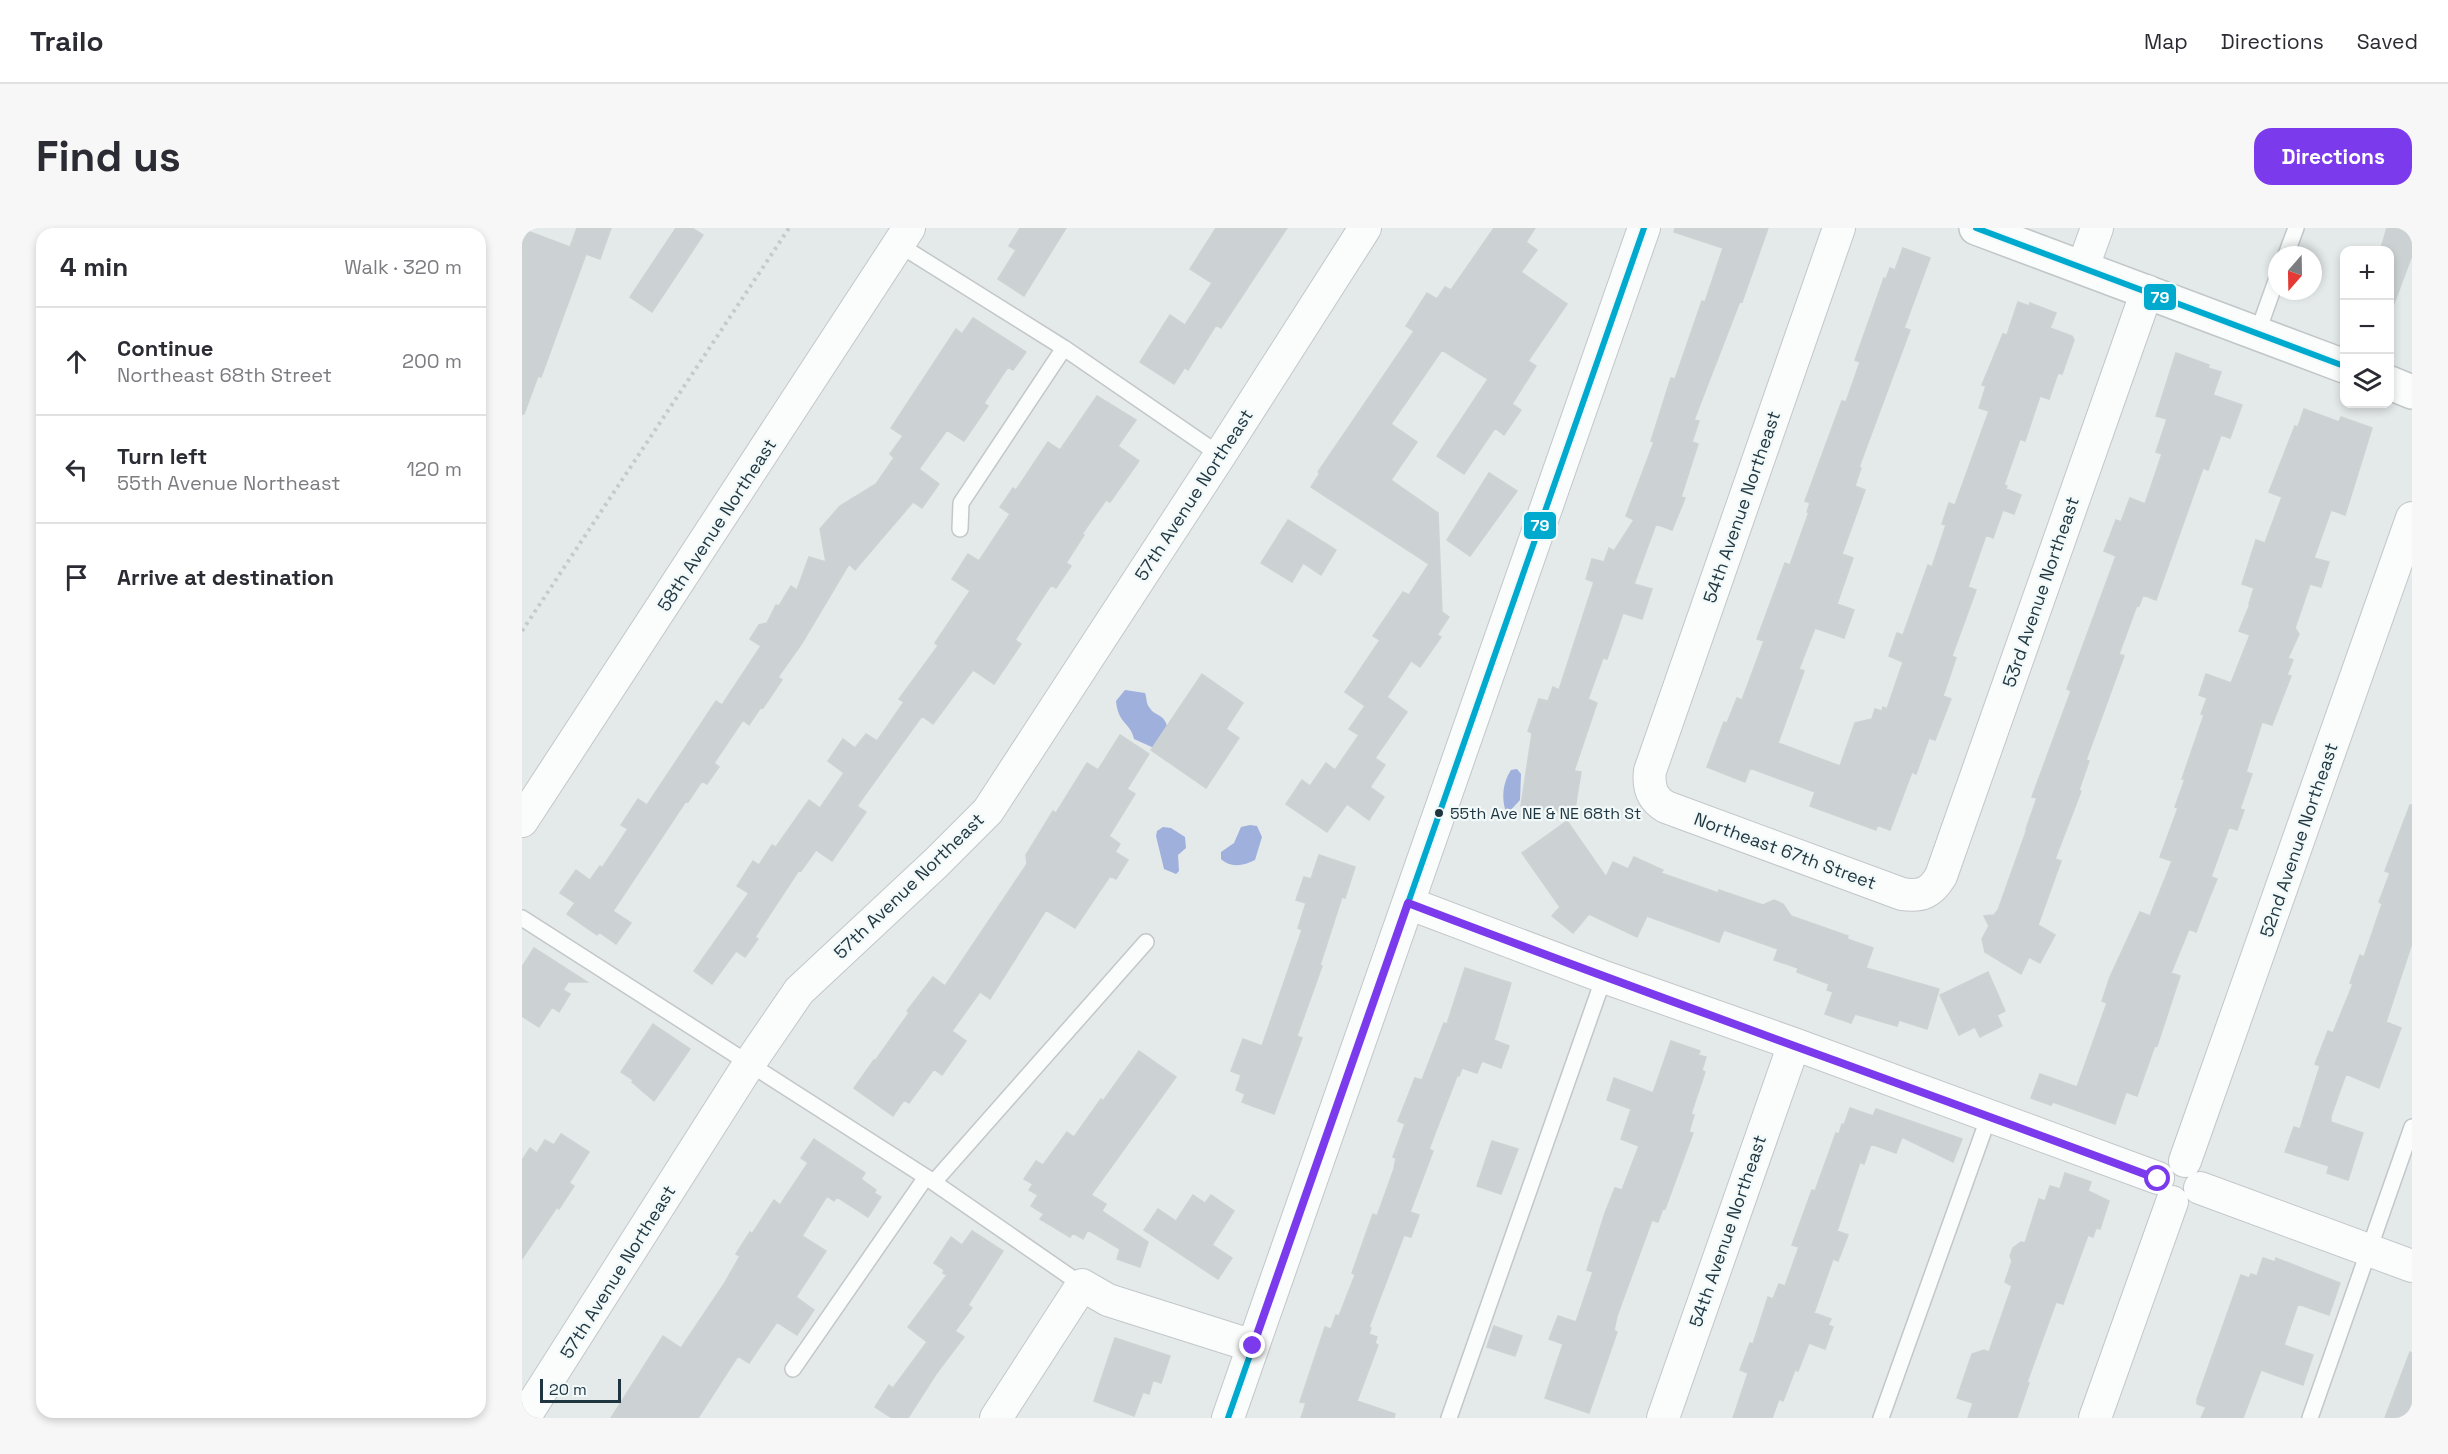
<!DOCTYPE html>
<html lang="en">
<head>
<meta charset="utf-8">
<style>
	:root { --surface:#fff; --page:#f7f7f7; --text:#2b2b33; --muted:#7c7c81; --line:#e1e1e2; --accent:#7c3aed }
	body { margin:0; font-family:"Space Grotesk",sans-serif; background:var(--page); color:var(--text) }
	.controls { position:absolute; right:18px; top:18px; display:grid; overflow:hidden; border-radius:12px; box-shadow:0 3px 9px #0003 }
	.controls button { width:54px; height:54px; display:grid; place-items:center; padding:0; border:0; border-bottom:2px solid var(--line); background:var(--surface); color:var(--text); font:30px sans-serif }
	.compass { position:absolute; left:1746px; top:18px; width:54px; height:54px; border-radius:50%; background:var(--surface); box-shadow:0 3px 9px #0003; rotate:200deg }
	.scale { position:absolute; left:18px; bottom:15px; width:81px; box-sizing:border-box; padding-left:6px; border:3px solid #1f3540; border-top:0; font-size:16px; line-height:21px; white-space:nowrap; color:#1f3540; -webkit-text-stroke:4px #f2f9f9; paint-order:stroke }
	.stop { position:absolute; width:18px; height:18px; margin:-14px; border:4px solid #7c3aed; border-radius:50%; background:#fff }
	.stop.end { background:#7c3aed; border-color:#fff; box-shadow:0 2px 6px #0008 }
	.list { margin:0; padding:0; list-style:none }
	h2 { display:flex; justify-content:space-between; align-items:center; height:78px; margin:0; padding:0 24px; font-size:26px }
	h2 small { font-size:20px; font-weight:400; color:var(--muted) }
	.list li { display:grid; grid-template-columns:39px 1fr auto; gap:18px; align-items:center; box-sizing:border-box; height:108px; padding:0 24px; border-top:2px solid var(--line) }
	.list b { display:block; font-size:22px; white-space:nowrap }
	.list p { margin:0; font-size:20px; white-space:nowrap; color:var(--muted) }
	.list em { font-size:20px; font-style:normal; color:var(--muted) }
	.icon { flex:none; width:33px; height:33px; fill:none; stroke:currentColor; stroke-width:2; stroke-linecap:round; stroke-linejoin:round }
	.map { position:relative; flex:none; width:1890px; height:1190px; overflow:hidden; border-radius:18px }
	header { display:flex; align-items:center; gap:36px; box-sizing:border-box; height:84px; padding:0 30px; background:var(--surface); border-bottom:2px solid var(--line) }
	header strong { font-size:28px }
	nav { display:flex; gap:33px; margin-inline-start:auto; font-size:21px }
	.intro { display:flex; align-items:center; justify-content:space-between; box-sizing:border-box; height:144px; padding:0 36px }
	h1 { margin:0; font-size:42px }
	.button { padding:15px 27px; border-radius:18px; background:var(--accent); color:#fff; font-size:21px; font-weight:700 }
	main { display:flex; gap:36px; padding:0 36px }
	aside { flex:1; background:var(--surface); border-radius:18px; box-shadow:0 3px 9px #0003 }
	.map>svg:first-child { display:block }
	.water { fill:#a0b0dd }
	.building { fill:#ccd2d3; stroke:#cdd2d3; stroke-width:1.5 }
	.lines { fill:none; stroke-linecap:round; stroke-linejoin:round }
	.service-casing { stroke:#c3c7c9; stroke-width:18 }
	.minor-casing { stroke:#c3c7c9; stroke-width:34 }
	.secondary-casing { stroke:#c1c7c9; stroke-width:36 }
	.path { stroke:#c4cacd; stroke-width:4; stroke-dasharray:3 4.5; stroke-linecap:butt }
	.service { stroke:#fbfcfc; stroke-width:15 }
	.minor { stroke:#fbfcfc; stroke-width:32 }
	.secondary { stroke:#fbfcfc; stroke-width:33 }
	.bus-1-casing { stroke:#f2f9f9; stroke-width:10 }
	.bus-1 { stroke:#00a9ce; stroke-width:6 }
	.route { stroke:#7c3aed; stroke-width:8 }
	.bus-dot { fill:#1f3540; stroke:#f2f9f9; stroke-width:2 }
	.labels { text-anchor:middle; stroke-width:4.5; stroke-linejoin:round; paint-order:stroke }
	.bus-label { font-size:16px; fill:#1f3540; stroke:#f2f9f9; text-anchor:start }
	.street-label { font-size:18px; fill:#1f3540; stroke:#f2f9f9 }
	.line-badge { stroke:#f2f9f9; stroke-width:2 }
	.badge-label { font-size:16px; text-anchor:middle; font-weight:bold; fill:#fff }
</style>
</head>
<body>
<header>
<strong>Trailo</strong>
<nav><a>Map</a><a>Directions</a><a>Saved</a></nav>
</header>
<div class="intro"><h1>Find us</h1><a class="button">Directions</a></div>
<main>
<aside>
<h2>4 min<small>Walk · 320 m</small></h2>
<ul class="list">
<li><svg class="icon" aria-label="ahead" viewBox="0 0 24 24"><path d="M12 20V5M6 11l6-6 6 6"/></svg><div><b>Continue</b><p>Northeast 68th Street</p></div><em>200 m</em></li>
<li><svg class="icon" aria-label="left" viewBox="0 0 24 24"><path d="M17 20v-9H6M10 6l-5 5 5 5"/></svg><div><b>Turn left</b><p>55th Avenue Northeast</p></div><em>120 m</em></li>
<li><svg class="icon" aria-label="arrive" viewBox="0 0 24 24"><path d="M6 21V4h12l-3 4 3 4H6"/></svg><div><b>Arrive at destination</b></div></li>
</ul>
</aside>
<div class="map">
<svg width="1890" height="1190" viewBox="0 0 1890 1190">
	<rect width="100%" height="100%" fill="#e4e9ea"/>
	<!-- water -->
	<path class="water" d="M603,462l20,3c2,5 1,10 4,14 7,11 15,5 19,22l-14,19 -20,-9c-3,-16 -16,-15 -18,-38z
		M995,541l4,5 -1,26 -11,12h-3c-5,-14 -3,-30 5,-42z
		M728,597l7,1 5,11 -7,23c-11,6 -25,8 -34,-1v-7l13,-9 7,-16z
		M641,599l8,1 14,9 1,11 -8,7 1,16 -3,3 -12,-5 -8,-33 1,-5z"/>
	<!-- building -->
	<path class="building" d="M55,0h34l-11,31 -14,-5 -45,123 -3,-1 -14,38h-2v-185l48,18z
		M154,0h16l11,7 -51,77 -22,-15z
		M498,0h46l-42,68 -26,-17 18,-29 -7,-4z
		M694,0h71l-66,100 -5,-3 -28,45 -3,-3 -11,17 -34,-22 30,-47 15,10 27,-42 -22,-14z
		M972,0h41l-9,14 11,8 -16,22 46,32 -39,57 8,5 -24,38 9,6 -17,25 -9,-7 -31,46 -27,-18 51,-77 -46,-29 -51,74 26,18 -26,38 47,33 4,99 7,5 -12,18 4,2 -21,30 -9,-6 -24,36 20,15 -32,46 10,7 -15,22 14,10 -15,23 -22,-16 -20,28 -41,-28 16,-24 8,6 16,-23 9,7 24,-35 -10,-6 16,-23 -20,-14 35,-52 -7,-4 30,-44 6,3 20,-31 -118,-77 9,-14 -2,-1 96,-141 -8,-5 21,-33 10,6 8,-12 6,3z
		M1153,0h93l-26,74 -2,-1 -46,119 5,1 -7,21 6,2 -17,53 4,1 -13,32 -16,-6 -22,60 18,5 -10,30 -19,-6 -16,46 -4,-1 -15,41 9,4 -23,68 7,1 -7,43 -53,-9 11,-73 -4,-2 11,-32 9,2 5,-14 6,3 35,-108 -8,-3 6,-20 12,3 5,-14 5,3 20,-31 -8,-4 28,-74 -3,-1 20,-63 4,1 27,-78 3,1 18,-54 -49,-16z
		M1865,0h25v27l-20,54h-2v-59l-9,-2z
		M1381,20l27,10 -26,70 6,2 -51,137 2,1 -6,18 10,4 -23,64 11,4 -16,46 17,6 -10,28 -29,-10 -16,41 5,2 -26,72 62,23 15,-43 17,-4 3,-10 7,2 1,-4 4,2 16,-47 -14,-6 8,-23 6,2 25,-70 4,2 14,-42 -4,-1 7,-21 6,2 34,-94 -10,-3 7,-22 -4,-1 21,-51 4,1 11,-33 11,4 1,-3 26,10 -6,15 22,8 2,4 -12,34 -4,-1 -9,26 -9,-3 -15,45 -5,-2 -16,46 3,1 -1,3 15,6 -7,19 -11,-4 -10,28 -7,-3 -18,52 8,3 -24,66 4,2 -13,38 8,3 -16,41 -6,-2 -13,36 -4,-2 -22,58 -13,-5 -1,5 -66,-24 5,-14 -65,-24 -5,14 -38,-15 12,-32 5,-13 3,1 10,-25 5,2 22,-59 -7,-2 28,-76 5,2 19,-53h-2l3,-9 -5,-2 37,-100 4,1 14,-40 -5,-2 29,-82 2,1 4,-11 5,2z
		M451,90l53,34 -13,18 -5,-3 -24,36 4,3 -24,35 -17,-11 -28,39 20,15 -17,24 -9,-6 -58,68 -6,-6 -47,79 -24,34 4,3 -19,28 -2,-1 -12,18 -6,-5 -29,43 5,4 -12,17 -5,-3 -14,21 -2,-1 -73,110 18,12 -15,21 -17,-12 -2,3 -30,-21 8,-11 -15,-10 16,-23 14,10 10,-14 2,2 26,-39 -7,-4 17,-26 9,6 69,-104 6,4 39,-59 -11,-7 9,-14 8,-2 9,-18 3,1 12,-20 6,4 12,-33 17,5 -6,-33 20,-23 36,-22 18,-26 -4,-4 13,-18 -12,-8 65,-99 6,5z
		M1654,125l33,12 -1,3 13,4 -8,23 29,10 -12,33 -9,-3 -13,35 -5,-2 -47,132 -13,-5 -4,11 -2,-1 -18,49 5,2 -38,104 3,1 -10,29 2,1 -26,68 6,2 -23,64 17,10 -15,28 -11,-6 -8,17 -36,-22 -3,-13 7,-13 -5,-10 10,-1 4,-5 29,-81h-1l11,-31 -5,-1 39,-106 -4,-2 49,-133 -12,-5 12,-31 5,2 9,-24 15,6 17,-50 -6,-2 11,-33 -11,-3z
		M575,168l39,24 -18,26 21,15 -29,41 -4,-2 -24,34 2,1 -18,28 5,3 -15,22 -5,-3 -36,55 6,4 -27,40 -21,-14 -40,54 -11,-8 -65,90 9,6 -34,49 -16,-11 -15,21 -2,-1 -44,67 3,2 -13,18 -9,-6 -24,33 -18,-13 55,-78 -12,-7 16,-25 6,4 13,-20 4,2 33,-47 11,8 24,-35 -16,-12 15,-22 12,9 11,-14 11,7 27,-39 -5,-3 39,-53 -3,-3 35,-52 -18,-12 16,-25 11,7 31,-47 -10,-7 13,-19 3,2 32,-48 12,8z
		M1782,181l35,13 2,-5 31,11 -27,87 -14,-5 -17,48 15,4 -8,25 -11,-3 -15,44 4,6 -11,24 5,2 -6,15 4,1 -19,49 -10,-3 -16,50 6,2 -12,35 4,1 -7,20 -8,-3 -18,50 6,2 -9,22 -12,31 -7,-3 -18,44 9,3 -23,70 -2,-1 -18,51 -11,-4 -11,32 -62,-22 -2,3 -20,-7 9,-24 37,13 30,-84 -5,-2 8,-24 30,-65 10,4 22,-55 -12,-4 18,-49 -3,-1 10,-28h-3l22,-64 -3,-1 6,-16 -8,-3 7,-21 25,9 19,-48 -11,-4 11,-27h-1l5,-16 -12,-4 14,-44 9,3 17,-46 -13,-5 26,-66 3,1z
		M967,245l28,18 -47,65 -23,-16z
		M766,292l48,30 -15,25 -18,-12 -11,19 -31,-19z
		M680,446l41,29 -17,26 13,9 -33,50 -55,-38z
		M598,507l29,19 -22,35 8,5 -26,42 11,8 -5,8 13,8 -12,19 -6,-3 -35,52 -29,-18 -56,89 -10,-7 -28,39 14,10 -24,34 -8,-6 -25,34 -5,-3 -11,16 -39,-28 20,-28 1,1 34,-48 -2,-2 26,-34 12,9 82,-122 -1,-9 27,-44 3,2 31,-50 11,7z
		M1888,577h2v138l-26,79 15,6 -22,60 -33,-14 -15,42v6l32,11 -15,47 -21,-7 2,-7 -44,-14 9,-25 6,2 20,-63 -5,-2 13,-33 5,2 20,-49 -3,-1 10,-28 4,2 18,-53 -3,-2 11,-29 -5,-2z
		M1045,593l39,56 7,-15 15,7 6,-12 29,13 -2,3 57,20 1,-3 44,15 11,-5 9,4 8,12 57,20 -1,3 26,9 -7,20 73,21 -12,40 -28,-9 -2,6 -42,-12 -4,9 -26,-9 8,-22 -6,-2 2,-6 -32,-12 1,-4 -24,-8 4,-11 -54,-19 -5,12 -72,-26 -10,21 -48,-23 -16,19 -21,-17 8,-9 -38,-54z
		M797,627l36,12 -10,31 -3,-1 -22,68 2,1 -25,70 5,2 -28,76 -32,-12 3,-8 -9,-4 5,-15 -10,-4 12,-32 19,7 40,-116 -4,-2 8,-25 -10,-3 8,-23 7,2z
		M12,720l53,34h-19l-5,8 7,4 -11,18 -7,-5 -13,20 -17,-11v-49z
		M943,740l46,15 -17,57 15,6 -8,22 -19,-7 -5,12 -15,-5 -3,8h-2l-28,73 4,2 -23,61 9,3 -8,22 -7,-2 -35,92 2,1 -2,6 8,3 -2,6 3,2 -21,56 38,13 -1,4h-93l5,-15 -6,-1 25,-75 6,2 5,-14 3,1 16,-41 -3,-2 21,-59 4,2 17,-47 2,-11 -3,-1 12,-33 -7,-3 17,-43 7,2 22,-57 3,1z
		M1466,744l17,39 -8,4 5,11 -22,11 -5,-10 -16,8 -19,-40z
		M131,796l37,25 -36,52 -22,-19 1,-2 -12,-8z
		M1149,813l29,10 -2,4 8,2 -4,13 3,2 -14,42 3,1 -5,17 4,1 -28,76 -2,-1 -5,14 -6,-2 -35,96 -3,14 3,2 -28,81 -44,-15 18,-54 -14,-5 9,-23 18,6 17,-50 -6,-2 18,-57 10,-25 7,2 17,-44 -18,-7 10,-30 -24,-9 7,-22 39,15z
		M617,823l37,26 -85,118 15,9 -4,7 46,31 -8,25 -23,-8 3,-10 -32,-19 -5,9 -10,-6 -3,4 -30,-18 4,-5 -13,-8 7,-11 -9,-5 4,-6 -9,-5 12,-18 7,4 24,-33 7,5 27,-38 2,2z
		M1328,880l23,8 3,-7 86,30 -9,23 -51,-25 -6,16 -25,-9 -7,20 -4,-2 -23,69 11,4 -10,26 -5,-2 -19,54 17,6 -3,6 5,2 -8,22 -16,-6 -11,28 -3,-1 -12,31 -4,-2 -7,19h-39l15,-45 -8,-3 10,-27 3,1 15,-47 5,2 6,-15 6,2 14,-39 -7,-2 20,-55 3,1 21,-58 3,1 3,-10 2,1z
		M39,906l28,18 -20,31 5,3 -15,23 -2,-2 -35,52v-99l8,-12 7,5 8,-13 9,5z
		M292,911l51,34 -4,6 15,11 -2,3 7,4 -13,20 -31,-20 -3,4 -7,-5 -25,40 24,15 -30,46 18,13 -17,25 -20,-13 -28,41 -11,-7 -40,62h-87l52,-82 18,12 43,-64 16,-28 -4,-2 14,-22 2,2 22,-34 6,5 28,-42 -7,-5z
		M970,913l26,8 -17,45 -24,-8z
		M1543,945l26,9 -3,9 21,10 -9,28 -4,-1 -3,9 -5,-2 -25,69 -7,-2 -29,80 2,1 -12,35h-49l5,-15 -16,-5 15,-44 12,-4 5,2 23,-66 -7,-4 7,-21 -2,-5 3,-8 8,-6 4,1 14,-44 6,2 5,-15 10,3z
		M671,967l12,8 6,-8 23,16 -22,34 20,13 -14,21 -74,-49 14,-21 18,12z
		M450,1003l31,20 -35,54 4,3 -17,23 9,6 -28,37 -28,44h-16l-17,-11 14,-22 4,3 34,-46 -19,-15 39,-52 -4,-2 1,-3 -10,-7 17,-26 11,8z
		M1741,1030l12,4 1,-4 64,25 -11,32 -31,-11 -14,41 29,10 -10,30 -42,-15 -18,48h-42l5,-11 -9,-3v-5l44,-124 8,3 2,-4 6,2z
		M972,1098l28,10 -7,20 -28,-9z
		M593,1110l55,18 -9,27 -8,-3 -4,14 -6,-2 -9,24 -40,-15z
		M1888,1124l2,1v65h-27z"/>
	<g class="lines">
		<!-- service casing -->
		<g class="service-casing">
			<path id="service" d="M376,16l166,104 156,107
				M1764,27l10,-27
				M1735,106l20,-56
				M438,301l1,-26 103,-155
				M0,690l404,259 156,108
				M412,954l212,-240
				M271,1141l133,-192
				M927,1190l155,-441
				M1359,1190l108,-302
				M1788,1190l102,-291"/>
		</g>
		<!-- minor casing -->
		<g class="minor-casing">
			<path id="minor" d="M1317,0l-189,543c-2,16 2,28 16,36l236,87c19,3 29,-1 39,-18l206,-585
				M1561,39l14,-39
				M0,593l387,-593
				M886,675l196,74 190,67 364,134
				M1663,933l227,-643
				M1678,960l212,78
				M2,1190l225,-354 50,-73 137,-128 52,-52 232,-356 145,-227
				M474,1190l86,-133 26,15 145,46
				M706,1190l416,-1190
				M1141,1190l131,-374
				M1573,1190l77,-216"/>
		</g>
		<!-- secondary casing -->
		<g class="secondary-casing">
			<path id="secondary" d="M1454,0l368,138
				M1868,155l22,9"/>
		</g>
		<!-- path -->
		<path class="path" d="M0,403l267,-403"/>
		<!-- service -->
		<use href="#service" class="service"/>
		<!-- minor -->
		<use href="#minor" class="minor"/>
		<!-- secondary -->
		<use href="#secondary" class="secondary"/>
		<!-- bus-1 casing -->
		<g class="bus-1-casing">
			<path id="bus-1" d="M1454,0l368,138
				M706,1190l416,-1190"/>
		</g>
		<!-- bus-1 -->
		<use href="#bus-1" class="bus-1"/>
	</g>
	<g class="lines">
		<!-- route -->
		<path class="route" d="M731,1118l155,-443c249,95 501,183 750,276"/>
	</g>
	<!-- markers -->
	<circle class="bus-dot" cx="917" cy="585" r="5"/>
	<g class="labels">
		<!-- bus labels -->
		<g class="bus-label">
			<text x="928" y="591">55th Ave NE &amp; NE 68th St</text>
		</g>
		<!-- street labels -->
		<g class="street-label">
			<text transform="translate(672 267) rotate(-57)" y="6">57th Avenue Northeast</text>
			<text transform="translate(1220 279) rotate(-71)" y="6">54th Avenue Northeast</text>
			<text transform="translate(195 297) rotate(-57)" y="6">58th Avenue Northeast</text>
			<text transform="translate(1519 364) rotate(-71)" y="6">53rd Avenue Northeast</text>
			<text transform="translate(1777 612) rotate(-71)" y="6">52nd Avenue Northeast</text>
			<text transform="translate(1263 623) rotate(20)" y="6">Northeast 67th Street</text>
			<text transform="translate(387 658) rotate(-44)" y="6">57th Avenue Northeast</text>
			<text transform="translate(1206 1003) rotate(-71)" y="6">54th Avenue Northeast</text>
			<text transform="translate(96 1044) rotate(-58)" y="6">57th Avenue Northeast</text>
		</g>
	</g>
	<g class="line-badge">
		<rect x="1621" y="55" width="34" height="28" rx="6" fill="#00a9ce"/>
		<rect x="1001" y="283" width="34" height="29" rx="6" fill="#00a9ce"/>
	</g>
	<g class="badge-label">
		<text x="1638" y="75">79</text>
		<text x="1018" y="303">79</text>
	</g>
</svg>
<div class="controls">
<button>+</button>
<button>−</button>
<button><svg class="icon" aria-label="layers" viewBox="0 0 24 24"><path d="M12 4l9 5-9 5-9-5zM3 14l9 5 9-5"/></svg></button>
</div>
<svg class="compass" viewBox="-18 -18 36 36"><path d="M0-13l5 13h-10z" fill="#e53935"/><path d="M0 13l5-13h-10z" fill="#7c7c81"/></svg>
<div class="scale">20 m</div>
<div class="stop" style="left:1636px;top:951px"></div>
<div class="stop end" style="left:731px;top:1118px"></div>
</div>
</main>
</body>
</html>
